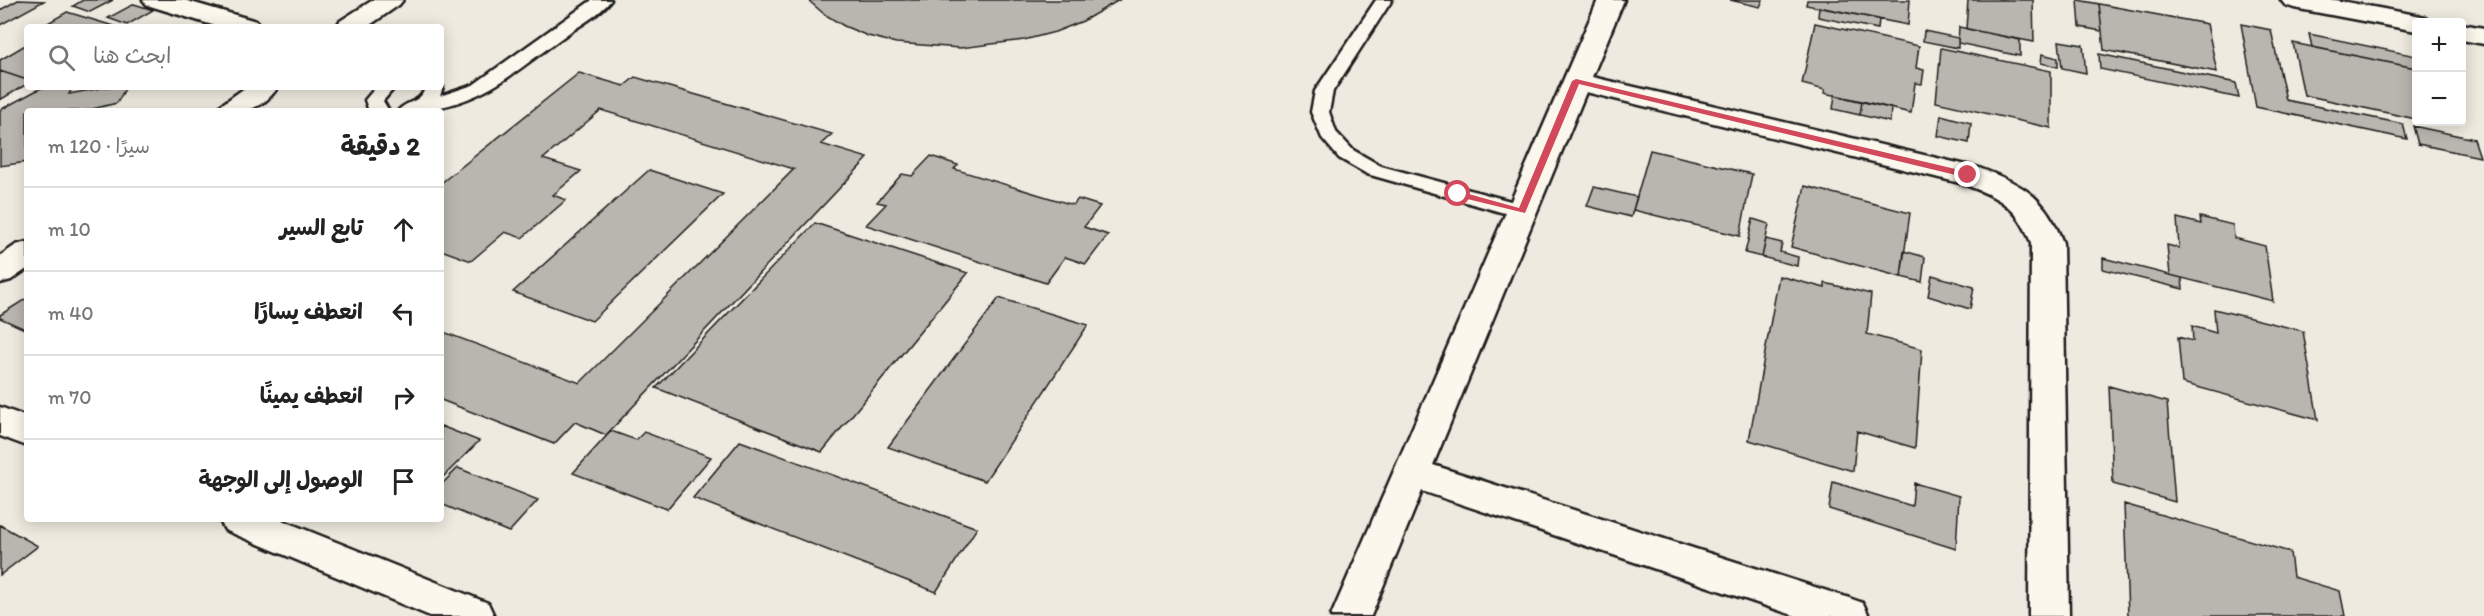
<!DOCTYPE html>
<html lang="ar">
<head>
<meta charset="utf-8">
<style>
	body { margin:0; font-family:Itim,"Playpen Sans Arabic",sans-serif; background:#f6f6f6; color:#222; direction:rtl }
	.controls { position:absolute; right:18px; top:18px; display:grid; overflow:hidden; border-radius:6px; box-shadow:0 3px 15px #0003 }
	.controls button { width:54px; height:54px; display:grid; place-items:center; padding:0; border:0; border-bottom:2px solid #e0e0e0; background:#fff; color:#222; font:30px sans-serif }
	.stop { position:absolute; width:18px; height:18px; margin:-14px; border:4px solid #d1495b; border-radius:50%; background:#fff }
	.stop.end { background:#d1495b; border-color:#fff; box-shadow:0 2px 6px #0008 }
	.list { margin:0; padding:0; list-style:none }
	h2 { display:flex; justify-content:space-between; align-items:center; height:78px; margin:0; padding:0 24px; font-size:26px }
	h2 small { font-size:20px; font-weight:400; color:#767676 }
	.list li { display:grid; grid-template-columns:39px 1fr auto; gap:18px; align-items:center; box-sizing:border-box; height:84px; padding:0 24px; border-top:2px solid #e0e0e0 }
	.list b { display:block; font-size:22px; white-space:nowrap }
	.list em { font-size:20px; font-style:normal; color:#767676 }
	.icon { flex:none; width:33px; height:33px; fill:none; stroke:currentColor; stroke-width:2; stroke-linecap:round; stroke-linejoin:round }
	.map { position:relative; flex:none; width:2484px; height:616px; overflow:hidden; direction:ltr }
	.search { position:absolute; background:#fff; box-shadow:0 3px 15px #0003; left:24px; top:24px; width:420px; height:66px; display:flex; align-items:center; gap:15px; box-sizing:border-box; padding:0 21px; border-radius:6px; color:#767676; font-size:22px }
	.panel { position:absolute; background:#fff; box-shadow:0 3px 15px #0003; left:24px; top:108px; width:420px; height:414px; border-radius:6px; direction:rtl }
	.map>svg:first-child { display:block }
	.building { fill:#b9b6af; stroke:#1c1c1c; stroke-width:1.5 }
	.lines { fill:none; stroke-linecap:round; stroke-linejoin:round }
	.lane-casing { stroke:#1c1c1c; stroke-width:5 }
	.street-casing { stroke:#1c1c1c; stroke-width:5 }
	.lane { fill:#fbf7ec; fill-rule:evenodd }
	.street { fill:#fbf7ec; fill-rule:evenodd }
	.route { fill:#d1495b }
</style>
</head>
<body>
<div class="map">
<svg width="2484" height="616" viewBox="0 0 2484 616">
	<rect width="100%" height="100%" fill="#eeeadf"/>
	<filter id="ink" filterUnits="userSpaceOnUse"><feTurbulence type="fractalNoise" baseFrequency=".0167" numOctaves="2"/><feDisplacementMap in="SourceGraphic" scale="12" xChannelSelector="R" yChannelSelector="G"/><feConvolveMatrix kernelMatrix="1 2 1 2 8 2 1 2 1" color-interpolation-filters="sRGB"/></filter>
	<g filter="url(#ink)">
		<!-- building -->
		<path class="building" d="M18 0 44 1 0 25V10Z
			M83 0H113L90 12 73 6Z
			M1119 0 1083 21 1055 32 1024 40 960 48 896 43 868 36 844 26 824 14 808 0Z
			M1730 0H1763L1760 7Z
			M1807 0H1910L1908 25 1806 5Z
			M1968 0H2033L2034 42 1966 29Z
			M2078 0 2099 4 2102 31 2080 27Z
			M134 4 153 10 127 25 108 18Z
			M2099 4 2207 24 2217 72 2104 50Z
			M1819 7 1879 19 1878 29 1818 17Z
			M67 12 117 27H41Z
			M1815 23 1919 46 1916 68 1924 70 1922 84 1915 83 1911 113 1824 93 1825 90 1802 84Z
			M2241 24 2271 30 2286 100 2403 124 2407 139 2256 107Z
			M1959 27 2020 40V56L1958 43Z
			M1924 31 1958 38V48L1923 41Z
			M2309 34 2416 56V68L2312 47Z
			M2059 41 2083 45 2086 73 2062 68Z
			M2293 43 2416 68V119L2304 95Z
			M27 44V80L0 71V60Z
			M1941 48 2051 71V128L1936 102Z
			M2042 54 2058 58V67L2041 63Z
			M2099 54 2236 83 2239 98 2100 69Z
			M0 71 27 80V84L0 100Z
			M579 73 624 86 635 77 832 134 821 144 868 158 606 435 575 422 554 444 441 400V331L580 383 794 169 601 110 543 159 581 171 553 195 566 200 522 238 505 232 471 261 441 250V183Z
			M73 87 69 94 107 87H126L117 103 84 111H27V162L0 166V110L41 88Z
			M1835 95 1862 101 1860 115 1833 109Z
			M1862 101 1891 108 1890 122 1860 115Z
			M1941 115 1971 123 1969 143 1938 136Z
			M2413 126 2474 139 2480 157 2418 144Z
			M1650 150 1752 174 1740 236 1633 210Z
			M931 156 958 165 954 169 1073 205 1078 199 1100 206 1084 227 1108 235 1086 264 1065 257 1046 283 866 225 886 204 877 202 902 174 912 176Z
			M649 170 723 194 592 321 513 292Z
			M1805 186 1910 213 1901 277 1791 247Z
			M1594 187 1637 197 1631 217 1587 206Z
			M2200 217 2233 225 2234 238 2265 246 2273 301 2170 275 2167 245 2179 248 2177 218 2201 224Z
			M1753 219 1769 224 1762 257 1745 253Z
			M815 223 968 273 822 452 656 388Z
			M1766 239 1782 243 1780 252 1798 257 1797 266 1762 257Z
			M1904 251 1925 257 1922 282 1901 277Z
			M2103 258 2182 278 2183 289 2103 269Z
			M1932 275 1974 287 1970 309 1928 296Z
			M1779 276 1825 288V283L1871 294 1867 334 1922 349 1915 448 1857 431 1853 471 1749 440Z
			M27 298V330L0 318V315Z
			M999 298 1088 325 985 481 888 447Z
			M2214 309 2303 331 2318 420 2182 383 2178 337 2193 341 2192 326 2216 333Z
			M2109 386 2167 402 2175 502 2113 484Z
			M441 426 479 441 441 479Z
			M611 431 636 440 644 432 711 457 667 509 573 473Z
			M740 441 977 528 936 592 693 498Z
			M458 468 538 500 509 532 441 504V485Z
			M1833 482 1912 506 1914 483 1959 496 1956 549 1829 509Z
			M2124 504 2290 552 2293 577 2340 591 2345 616H2128Z
			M0 525 38 546 0 575Z"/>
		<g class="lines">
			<!-- lane casing -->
			<g class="lane-casing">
				<path id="lane" d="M592 0H611C600 15 578 26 563 37 505 79 474 111 398 111 407 100 422 103 425 87H441V84L443 87 440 96 473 85Z
					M1376 0H1392L1333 91 1329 112 1336 132 1353 150 1381 166 1529 206 1532 211 1529 216 1522 218 1367 174 1339 158 1322 138 1311 112 1315 91Z
					M376 87H395L383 101 389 111H369L365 100Z"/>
			</g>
			<!-- street casing -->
			<g class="street-casing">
				<path id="street" d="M143 0H184L256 21 260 27H219L147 5Z
					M373 0H403L399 5 367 27H336L340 21Z
					M1598 0H1624L1592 77 1979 168C2023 184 2046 197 2063 243L2069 616H2029L2031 243C2018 205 1996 196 1960 183L1586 92 1433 465 1849 598 1863 603 1869 616H1796L1422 491 1371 616H1331Z
					M2281 0H2335L2416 15 2425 17 2429 22H2416V31L2294 8 2285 5Z
					M2462 24 2484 28V44L2462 40Z
					M246 87H278C261 112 243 111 217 111L221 105Z
					M27 242V269L11 280 0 283V256L16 245Z
					M0 407 27 417V446L0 436Z
					M219 519H279L488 603 494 616H430L225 530Z"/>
			</g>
			<!-- lane -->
			<use href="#lane" class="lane"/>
			<!-- street -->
			<use href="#street" class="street"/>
		</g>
	</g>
	<!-- route -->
	<path class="route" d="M1576 79 1968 172 1973 175 1968 178 1579 84 1525 213 1455 196 1453 194 1458 191 1519 208 1572 81Z"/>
</svg>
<div class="controls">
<button>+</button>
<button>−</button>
</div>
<div class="stop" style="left:1458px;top:194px"></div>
<div class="stop end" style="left:1968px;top:175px"></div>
<div class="search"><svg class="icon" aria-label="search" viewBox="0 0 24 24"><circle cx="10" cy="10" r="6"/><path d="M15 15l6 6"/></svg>ابحث هنا</div>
<section class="panel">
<h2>2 دقيقة<small>سيرًا · 120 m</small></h2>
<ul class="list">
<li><svg class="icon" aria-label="ahead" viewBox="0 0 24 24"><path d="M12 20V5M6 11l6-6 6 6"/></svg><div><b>تابع السير</b></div><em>10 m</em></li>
<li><svg class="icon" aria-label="left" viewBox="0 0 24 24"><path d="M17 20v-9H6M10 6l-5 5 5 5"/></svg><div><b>انعطف يسارًا</b></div><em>40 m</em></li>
<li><svg class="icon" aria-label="right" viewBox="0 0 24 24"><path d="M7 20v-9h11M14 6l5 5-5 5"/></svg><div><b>انعطف يمينًا</b></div><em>70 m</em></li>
<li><svg class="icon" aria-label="arrive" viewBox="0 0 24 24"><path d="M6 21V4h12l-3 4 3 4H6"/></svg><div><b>الوصول إلى الوجهة</b></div></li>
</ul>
</section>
</div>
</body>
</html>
